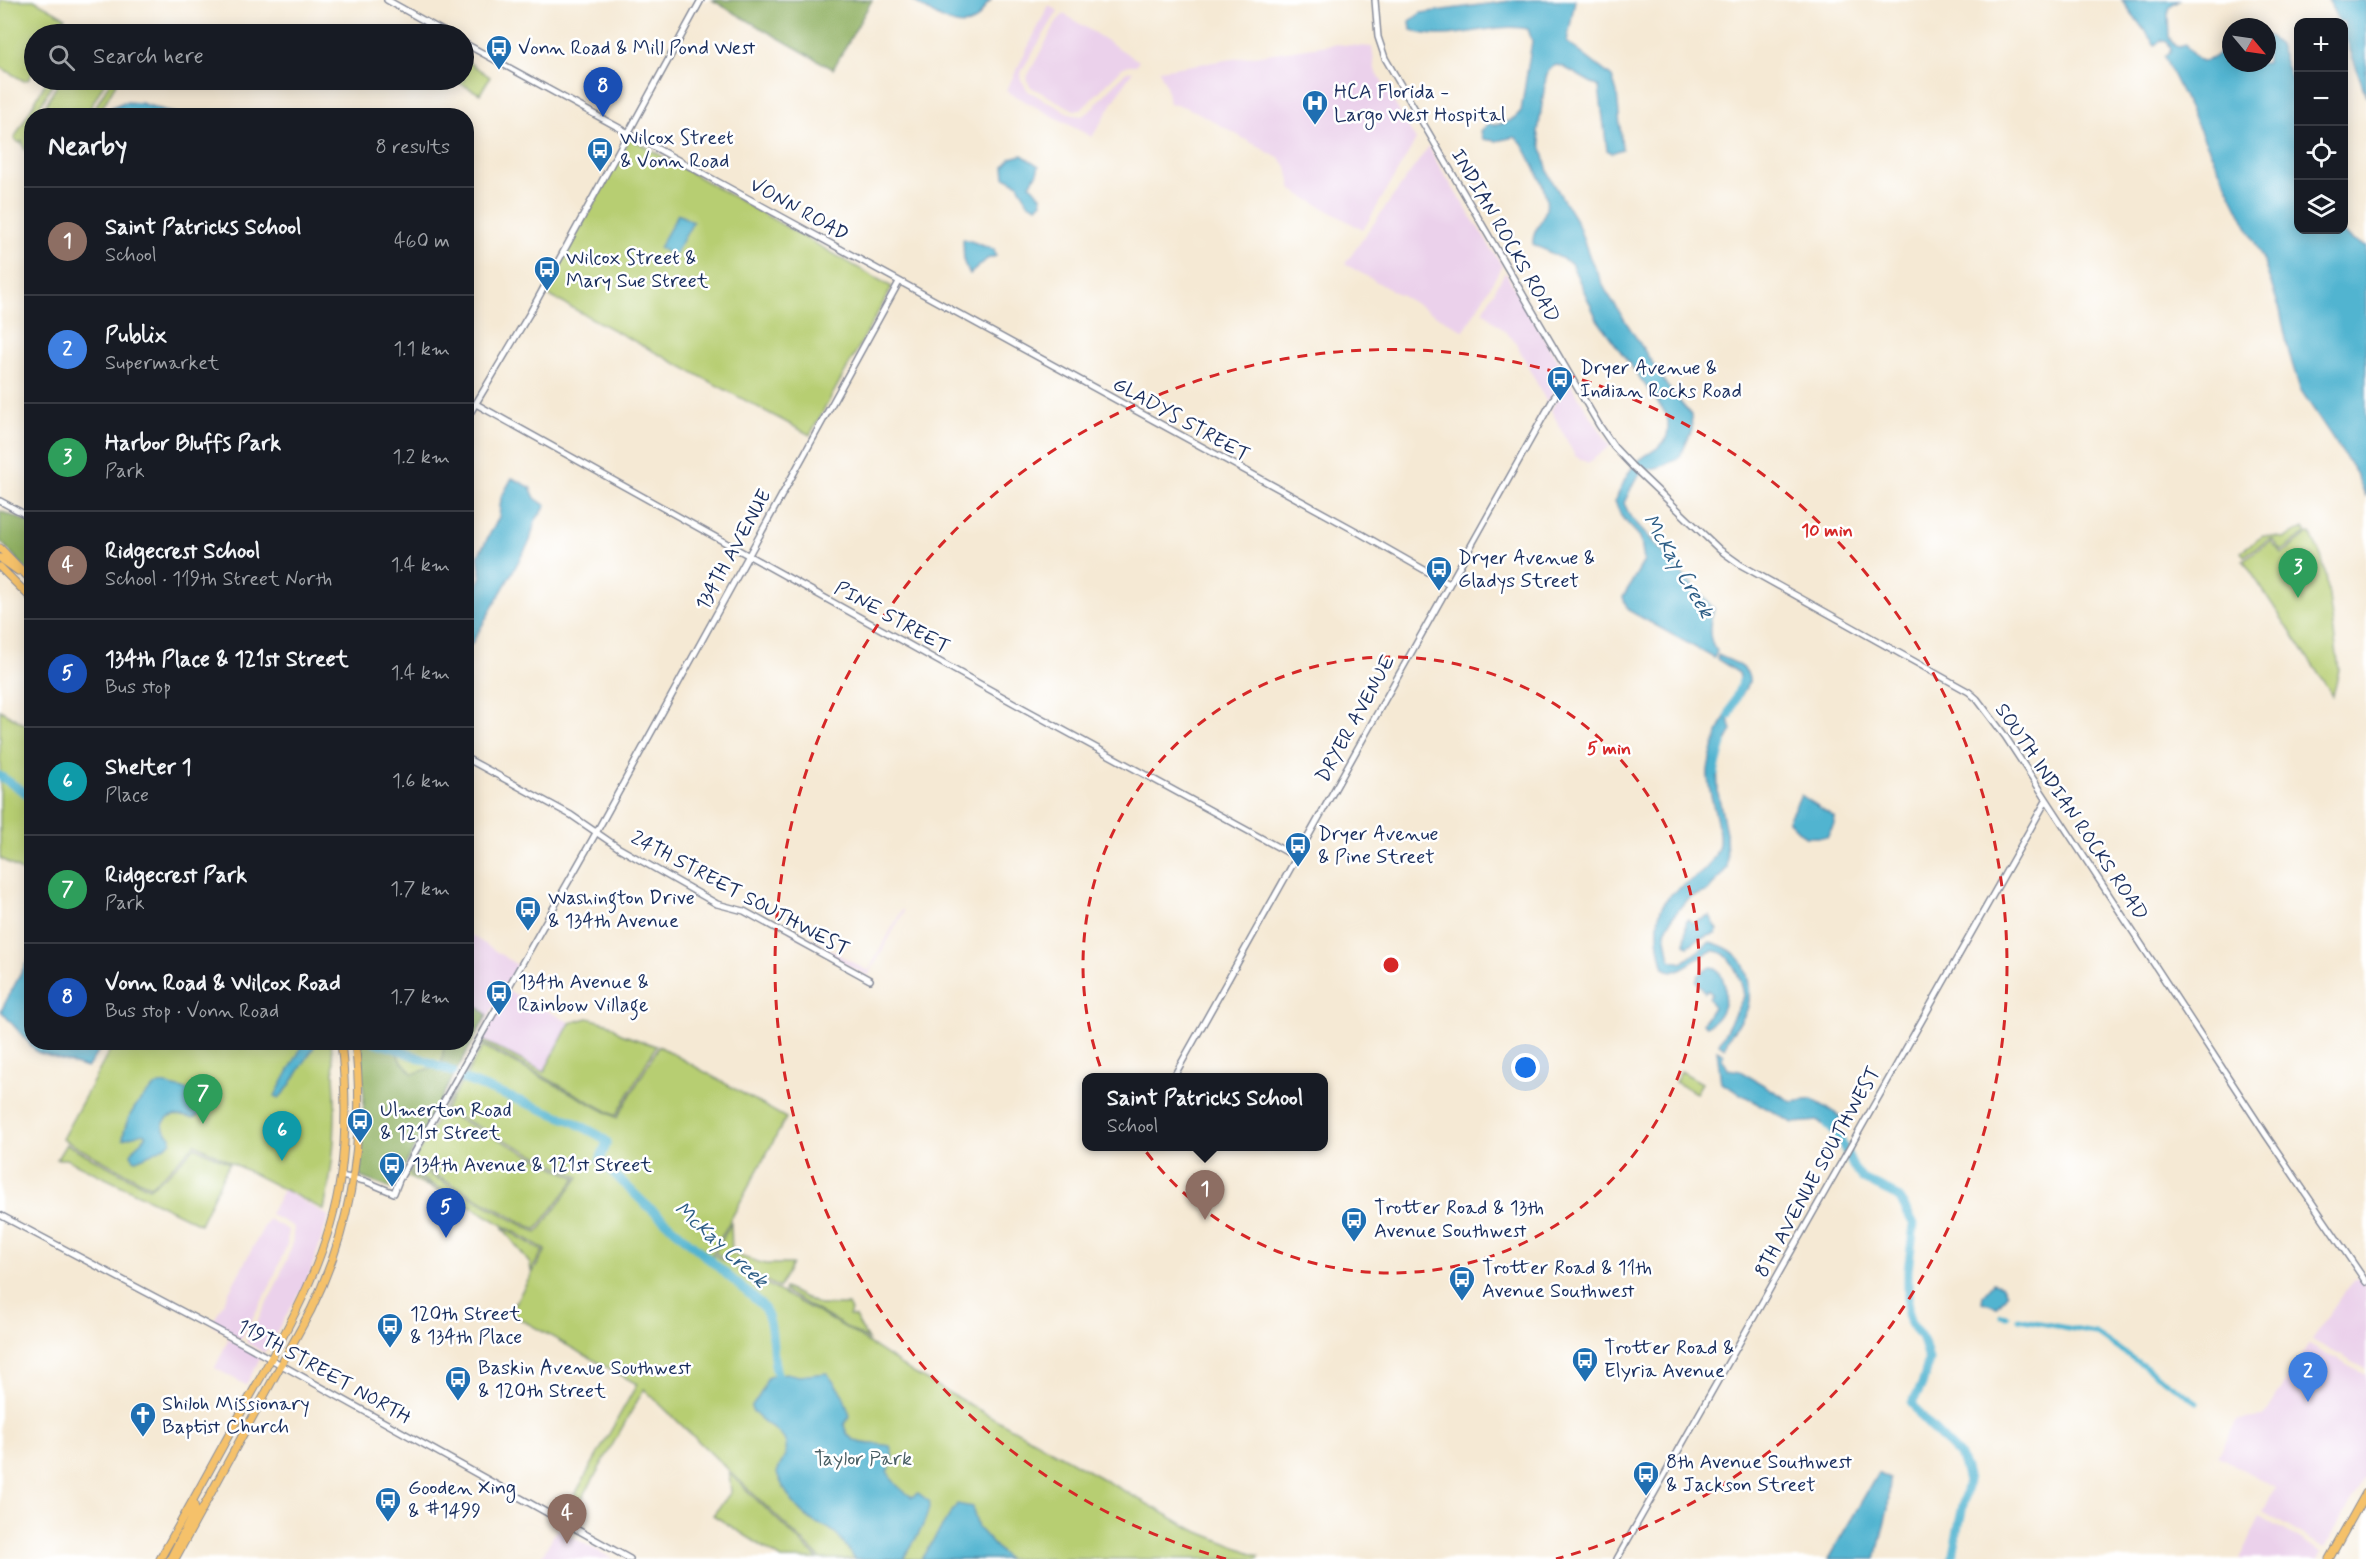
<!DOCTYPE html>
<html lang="en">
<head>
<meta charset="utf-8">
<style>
	body { margin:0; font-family:Mynerve,sans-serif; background:#242831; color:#f1f3f6 }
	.controls { position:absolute; right:18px; top:18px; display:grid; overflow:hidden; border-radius:12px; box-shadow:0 3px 15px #0003 }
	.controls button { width:54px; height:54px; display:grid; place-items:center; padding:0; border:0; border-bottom:2px solid #363941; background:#171b24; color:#f1f3f6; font:30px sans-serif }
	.compass { position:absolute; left:2222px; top:18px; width:54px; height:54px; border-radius:50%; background:#171b24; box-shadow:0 3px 15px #0003; rotate:119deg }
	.you { position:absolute; left:1526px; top:1068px; width:21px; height:21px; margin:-15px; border:4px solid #fff; border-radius:50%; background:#1a73e8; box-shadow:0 0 0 9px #1a73e833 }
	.badge { display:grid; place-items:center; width:39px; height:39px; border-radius:50%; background:#ea580c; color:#fff; font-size:20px; font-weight:700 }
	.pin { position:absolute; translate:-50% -50px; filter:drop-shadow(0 2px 3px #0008) }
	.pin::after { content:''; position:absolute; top:32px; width:21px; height:18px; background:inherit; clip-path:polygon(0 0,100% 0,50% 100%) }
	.popup { position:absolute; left:1082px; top:1073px; width:246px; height:78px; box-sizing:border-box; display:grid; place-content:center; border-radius:12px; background:#171b24; filter:drop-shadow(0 2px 4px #0005); font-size:20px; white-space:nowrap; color:#9ea1a6 }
	.popup b { font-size:22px; color:#f1f3f6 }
	.popup::after { content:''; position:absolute; left:50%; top:100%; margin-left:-12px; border:12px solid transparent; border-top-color:#171b24 }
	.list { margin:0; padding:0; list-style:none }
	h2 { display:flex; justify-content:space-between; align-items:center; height:78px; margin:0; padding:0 24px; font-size:26px }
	h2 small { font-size:20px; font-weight:400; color:#9ea1a6 }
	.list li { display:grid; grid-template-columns:39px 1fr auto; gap:18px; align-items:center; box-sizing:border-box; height:108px; padding:0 24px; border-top:2px solid #363941 }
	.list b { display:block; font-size:22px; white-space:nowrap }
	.list p { margin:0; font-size:20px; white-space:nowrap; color:#9ea1a6 }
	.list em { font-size:20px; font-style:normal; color:#9ea1a6 }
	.icon { flex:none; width:33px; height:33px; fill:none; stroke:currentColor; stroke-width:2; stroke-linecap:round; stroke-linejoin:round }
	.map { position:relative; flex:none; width:2366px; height:1559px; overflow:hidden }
	.search { position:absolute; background:#171b24; box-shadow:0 3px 15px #0003; left:24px; top:24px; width:450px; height:66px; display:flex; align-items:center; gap:15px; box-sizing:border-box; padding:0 21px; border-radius:33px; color:#9ea1a6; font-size:22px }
	.panel { position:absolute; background:#171b24; box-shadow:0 3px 15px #0003; left:24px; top:108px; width:450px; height:942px; border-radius:24px }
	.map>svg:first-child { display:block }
	.built { fill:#ebd1eb }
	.green { fill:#b7ce72; stroke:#697e68; stroke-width:1.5 }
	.forest { fill:#91b164; stroke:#567061; stroke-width:1.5 }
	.water { fill:#51b4d0; stroke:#367297; stroke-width:1.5 }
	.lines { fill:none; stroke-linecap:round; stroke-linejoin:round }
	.canal { stroke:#51b4d0; stroke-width:5 }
	.river { stroke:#51b4d0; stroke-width:9 }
	.minor-casing { stroke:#888c99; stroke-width:8 }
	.major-casing { stroke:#888c99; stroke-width:9 }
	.minor { stroke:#fff; stroke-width:5 }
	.major { stroke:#f5c16b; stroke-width:7 }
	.ring { fill:none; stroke:#d62828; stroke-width:3; stroke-dasharray:10 8 }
	.labels { text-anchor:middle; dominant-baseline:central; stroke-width:5; stroke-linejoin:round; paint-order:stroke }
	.poi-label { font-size:20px; fill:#1b2f5e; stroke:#fff; text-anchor:start }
	.street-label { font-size:20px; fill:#1b2f5e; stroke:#fff }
	.park-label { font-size:20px; fill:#4a5f64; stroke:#fff }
	.water-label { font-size:21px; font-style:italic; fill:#2e5e86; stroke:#fff }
	.centre { fill:#d62828; stroke:#fff; stroke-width:3 }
	.ring-label { font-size:18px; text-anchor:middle; font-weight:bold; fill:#d62828; stroke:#fff; stroke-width:5; stroke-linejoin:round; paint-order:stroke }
</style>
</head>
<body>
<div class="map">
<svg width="2366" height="1559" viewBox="0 0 2366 1559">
	<rect width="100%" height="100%" fill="#fff"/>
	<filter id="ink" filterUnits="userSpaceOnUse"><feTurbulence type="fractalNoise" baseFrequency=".0167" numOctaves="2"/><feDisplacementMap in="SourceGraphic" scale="12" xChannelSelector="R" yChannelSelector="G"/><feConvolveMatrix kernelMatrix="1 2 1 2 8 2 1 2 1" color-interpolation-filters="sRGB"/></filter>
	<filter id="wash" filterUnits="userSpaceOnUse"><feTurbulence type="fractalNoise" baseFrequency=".008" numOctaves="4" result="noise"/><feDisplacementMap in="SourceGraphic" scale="24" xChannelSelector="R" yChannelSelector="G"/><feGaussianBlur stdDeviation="1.35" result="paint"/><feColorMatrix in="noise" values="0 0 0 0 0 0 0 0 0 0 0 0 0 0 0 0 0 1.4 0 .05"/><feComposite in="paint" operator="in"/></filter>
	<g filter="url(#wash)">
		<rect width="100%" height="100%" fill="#f5e9d4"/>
		<!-- built -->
		<path class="built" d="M1049 5 1058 11 1022 70 1020 78 1028 91 1072 115 1082 116 1089 112 1126 72 1133 70 1092 137 1006 91Z
			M1064 14 1139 61 1136 65H1128L1122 68 1081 110H1074L1031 87 1026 79 1057 21Z
			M1334 44 1372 47 1375 70 1416 140 1363 230 1292 190 1287 167 1280 159 1197 112 1182 106 1169 104 1166 85 1159 70Z
			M1429 146 1434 158 1502 266 1464 331 1345 264Z
			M1505 272 1566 376 1558 385 1547 403 1515 341 1483 311Z
			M1569 382 1610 446 1588 463 1575 456 1551 410Z
			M902 910 904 911 868 976 790 933 793 929 866 970H869Z
			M466 932 517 965 477 1037 487 1015 467 997Z
			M509 991 571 1023 545 1072 482 1040Z
			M283 1190 329 1216 308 1279 264 1353 246 1342 275 1288 292 1246 294 1227 270 1214Z
			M268 1219 288 1230 287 1244 270 1286 241 1339 212 1324Z
			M2359 1277 2366 1288V1369L2312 1340 2350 1284Z
			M226 1337 261 1357 246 1385 215 1368 228 1340Z
			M2309 1344 2366 1375V1475L2325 1548 2263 1512 2275 1487 2218 1456 2237 1420 2264 1417Z
			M2260 1517 2322 1552 2318 1559H2239Z
			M557 1529 613 1559H540Z"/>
		<!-- green -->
		<path class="green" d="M0 0H34L65 17 55 34H34V69L29 79 24 81 0 67Z
			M464 59 490 77 480 94 454 80H464Z
			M47 80H55L35 115 32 116 28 137 31 148V158L24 148 22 141 20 143 14 139Z
			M60 80H106L86 115H40Z
			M111 80H118L98 115H91Z
			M630 138 892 287 810 435 544 293Z
			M2304 528 2307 533 2282 551 2273 540 2270 539 2244 556 2241 551 2263 536 2285 538Z
			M2310 533 2321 556 2326 575 2339 670 2333 696 2243 560 2271 541 2282 554Z
			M0 710 31 728V877L0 858Z
			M588 1018 610 1024 621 1034 656 1046 616 1116 484 1044 480 1045 443 1109 444 1112 576 1178 536 1230 415 1164 412 1165 409 1170 410 1174 441 1192 405 1176 482 1040 544 1072 570 1023Z
			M114 1043H331C338 1100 337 1153 324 1210L195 1144 166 1173 150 1186 62 1139Z
			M393 1043H442L444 1047 441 1065 413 1074 400 1060Z
			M483 1046 617 1118 659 1046 786 1118 712 1254 846 1328 915 1374 1194 1530 1259 1556 1258 1559H821L644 1389 570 1520 563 1516 637 1384 509 1313 546 1250 411 1172 414 1166 537 1233 579 1177 445 1110Z
			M1681 1071 1702 1083 1696 1093 1675 1082Z
			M66 1144 149 1188 167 1175 195 1147 229 1163 200 1224 66 1159H57Z
			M731 1223 732 1254 765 1264H792L779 1288 715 1253Z
			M502 1227 543 1251 531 1271 530 1264Z
			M785 1288 820 1305H848L851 1311 849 1316 855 1317 868 1340 784 1291Z
			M729 1473 818 1559H782L713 1515 731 1492Z"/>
		<!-- forest -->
		<path class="forest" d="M712 0H872L833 69Z
			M0 511 31 523V574L0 541Z
			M467 997 487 1015 392 1189 360 1177 364 1096 359 1043H393L400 1060 413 1074 441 1065 444 1047 442 1043 466 1042Z"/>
		<!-- water -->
		<path class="water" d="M912 0H991C983 6 982 17 973 22 956 33 926 9 912 0Z
			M1517 0H1575L1567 42 1612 77 1617 93 1622 149 1612 153 1607 150 1599 87 1562 66 1556 65 1549 69 1546 77 1538 132 1549 176 1577 222 1590 258 1606 291 1667 386 1691 415 1692 430 1680 457 1663 466 1643 471 1635 480 1624 503 1630 516 1714 609C1709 623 1707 639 1717 651L1714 658 1628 610 1623 597 1644 561 1642 547 1640 537 1621 516 1615 501C1621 489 1626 473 1636 463 1655 446 1673 449 1667 415L1597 319 1571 263 1533 244C1532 230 1543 222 1546 209 1550 190 1530 161 1522 143L1515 137 1496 141 1483 139 1481 131 1488 124C1502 127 1512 122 1521 111L1532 41 1528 29C1490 21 1448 45 1411 30L1410 21 1421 13Z
			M2122 0H2179L2170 6 2168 14 2169 38 2175 46 2180 47 2185 44C2203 72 2207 60 2231 46V63H2267V35L2279 45 2298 98V230H2341L2351 240 2366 246V497L2356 473 2300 389 2289 353 2280 310 2262 257 2164 57 2169 53 2171 48 2167 42 2161 40 2155 45Z
			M2328 0H2366V96L2344 32V22H2339Z
			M124 102 141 103 179 115H108L112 107Z
			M1022 155 1039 166 1037 173 1030 185 1041 196 1042 202 1037 207 1028 203 1018 184 1005 177 1004 166 1011 158Z
			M678 214 693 222 674 256 659 248Z
			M963 239C975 241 981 247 994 249L996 256 987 259 970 274 964 263Z
			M512 478 530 487 535 498 546 506 535 521 530 541 471 645H467V603L481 578 478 556 499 517 501 498Z
			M1718 655C1730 661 1751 666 1749 682L1728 719 1732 730 1717 758 1718 793 1726 833 1727 868 1708 891 1688 898 1672 918 1665 932 1670 960 1682 963 1710 942C1721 945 1735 951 1742 962 1750 977 1753 1001 1744 1016 1736 1031 1730 1029 1725 1048L1719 1044 1744 996C1742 980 1728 940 1705 954 1694 960 1685 969 1672 972L1664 968C1657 944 1651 909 1674 892 1694 877 1709 873 1718 848 1724 831 1706 791 1708 771 1709 758 1717 735 1722 723 1730 706 1745 693 1739 673L1717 659Z
			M1801 795 1834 817V824L1827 837H1805L1788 820Z
			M1710 916 1718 930 1715 934 1700 938 1688 946 1685 944 1686 922 1688 919 1692 923Z
			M31 954 32 1042 104 1043 87 1068 37 1052 1 1011Z
			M1710 967 1716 968C1731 985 1728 1015 1707 1026L1703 1023 1713 1007 1709 998 1712 994 1708 990 1705 993 1696 980 1699 975Z
			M304 1043H314V1047L288 1088 279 1098 275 1096 277 1092Z
			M1717 1050 1724 1054 1722 1058 1728 1069 1740 1071 1792 1102 1812 1099 1842 1117 1833 1133 1819 1121 1793 1123 1721 1083Z
			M159 1084C164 1084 204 1094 210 1096 214 1098 214 1100 216 1104L194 1118C180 1117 171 1110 163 1124L164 1130 171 1137V1142C166 1147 140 1159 135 1160L131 1155 134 1148 147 1136 144 1133 123 1139C125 1116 140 1097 159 1084Z
			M1993 1283 2003 1286 2007 1294 1997 1307 1982 1302 1983 1295Z
			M786 1373 799 1376 827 1373 843 1395 850 1416 844 1425C849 1449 872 1442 890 1446 894 1455 893 1464 887 1471 893 1483 900 1490 912 1497L918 1493 930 1502C927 1523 914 1542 903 1559H855C847 1550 843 1537 831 1530 826 1526 820 1525 814 1522 797 1511 784 1492 777 1473 779 1466 785 1458 786 1451 790 1431 758 1424 751 1408 753 1402 756 1401 759 1396 773 1375 756 1379 786 1373Z
			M1878 1473 1890 1479 1888 1508 1876 1559H1828Z
			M957 1504 972 1507 978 1528 1007 1559H921Z"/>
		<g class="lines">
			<!-- canal -->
			<path class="canal" d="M2001 1315 2007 1316
				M2018 1319 2095 1333 2197 1402"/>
			<!-- river -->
			<path class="river" d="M1729 715 1743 681
				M1714 773 1722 743
				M0 776 32 797
				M374 1042 400 1050 453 1072
				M463 1079 572 1121 600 1136 607 1142 600 1160 644 1203 762 1305C779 1329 767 1360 782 1384
				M1827 1123 1841 1141 1854 1168 1863 1179 1892 1193 1900 1199 1914 1225 1908 1270V1314L1911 1323 1924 1342 1929 1360 1922 1385 1912 1403 1923 1419 1960 1456 1965 1469 1968 1481 1952 1559"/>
		</g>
	</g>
	<g filter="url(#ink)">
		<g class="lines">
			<!-- minor casing -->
			<g class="minor-casing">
				<path id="minor" d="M387 0 448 34
					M1375 0 1378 37 1385 58 1599 425 1614 447 1632 466 1720 550 1741 565 1969 692 1977 699 2005 736 2266 1135 2366 1282
					M464 43 1356 531 1449 584
					M476 404 1021 707 1296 857
					M466 420 531 311 701 0
					M0 501 32 518
					M466 758 571 815 619 848 717 904 744 911 870 980
					M1173 1078 1560 387 1569 377
					M341 1176 365 1181 394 1193 399 1180 596 833 899 282
					M0 1215 242 1343 630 1559
					M1617 1559 2046 801"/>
			</g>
			<!-- major casing -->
			<g class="major-casing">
				<path id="major" d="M0 548 32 581
					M0 558 18 571
					M0 567 32 599
					M160 1559C190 1506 219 1453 248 1400 288 1329 330 1256 341 1174 347 1129 346 1087 341 1042
					M170 1559 193 1514 195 1509 193 1500
					M175 1559 311 1310C352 1226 366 1135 355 1042
					M2329 1559 2366 1493"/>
			</g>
			<!-- minor -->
			<use href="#minor" class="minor"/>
			<!-- major -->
			<use href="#major" class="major"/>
		</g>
	</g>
	<!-- distance rings -->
	<g class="ring">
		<circle cx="1391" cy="965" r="308"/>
		<path d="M1226 1559A616 616 0 1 1 1556 1559"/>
	</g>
	<!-- icons -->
	<defs>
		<g id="bus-pin" transform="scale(1.35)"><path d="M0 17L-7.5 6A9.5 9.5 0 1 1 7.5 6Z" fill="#1f6fb2" stroke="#fff"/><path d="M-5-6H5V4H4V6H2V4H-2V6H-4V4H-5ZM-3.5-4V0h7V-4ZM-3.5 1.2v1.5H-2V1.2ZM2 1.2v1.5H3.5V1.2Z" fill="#fff"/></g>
		<g id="hospital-pin" transform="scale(1.35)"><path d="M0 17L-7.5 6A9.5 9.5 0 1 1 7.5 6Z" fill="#1f6fb2" stroke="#fff"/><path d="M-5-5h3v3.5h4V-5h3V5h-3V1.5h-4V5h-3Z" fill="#fff"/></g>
		<g id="church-pin" transform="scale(1.35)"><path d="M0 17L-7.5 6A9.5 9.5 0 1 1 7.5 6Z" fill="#1f6fb2" stroke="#fff"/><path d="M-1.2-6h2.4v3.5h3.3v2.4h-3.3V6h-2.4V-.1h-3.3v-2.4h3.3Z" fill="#fff"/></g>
	</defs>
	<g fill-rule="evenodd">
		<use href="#bus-pin" x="499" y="48"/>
		<use href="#hospital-pin" x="1315" y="103"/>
		<use href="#bus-pin" x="600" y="150"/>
		<use href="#bus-pin" x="547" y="269"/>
		<use href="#bus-pin" x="1560" y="379"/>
		<use href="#bus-pin" x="1439" y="569"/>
		<use href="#bus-pin" x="1298" y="845"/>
		<use href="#bus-pin" x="528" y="909"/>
		<use href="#bus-pin" x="499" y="993"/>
		<use href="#bus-pin" x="360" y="1121"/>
		<use href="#bus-pin" x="392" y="1165"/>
		<use href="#bus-pin" x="1354" y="1220"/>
		<use href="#bus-pin" x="1462" y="1279"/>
		<use href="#bus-pin" x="390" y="1326"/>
		<use href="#bus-pin" x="1585" y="1360"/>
		<use href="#bus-pin" x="458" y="1379"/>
		<use href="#church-pin" x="143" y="1415"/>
		<use href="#bus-pin" x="1646" y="1474"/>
		<use href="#bus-pin" x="388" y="1500"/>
	</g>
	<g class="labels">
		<!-- poi labels -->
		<g class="poi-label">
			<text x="518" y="48">Vonn Road &amp; Mill Pond West</text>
			<text x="1334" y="92">HCA Florida -<tspan x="1334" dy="23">Largo West Hospital</tspan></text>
			<text x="620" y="138">Wilcox Street<tspan x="620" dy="23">&amp; Vonn Road</tspan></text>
			<text x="566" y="258">Wilcox Street &amp;<tspan x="566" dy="23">Mary Sue Street</tspan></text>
			<text x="1580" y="368">Dryer Avenue &amp;<tspan x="1580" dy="23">Indian Rocks Road</tspan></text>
			<text x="1458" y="558">Dryer Avenue &amp;<tspan x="1458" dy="23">Gladys Street</tspan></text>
			<text x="1318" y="834">Dryer Avenue<tspan x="1318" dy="23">&amp; Pine Street</tspan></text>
			<text x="548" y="898">Washington Drive<tspan x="548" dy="23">&amp; 134th Avenue</tspan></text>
			<text x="518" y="982">134th Avenue &amp;<tspan x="518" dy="23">Rainbow Village</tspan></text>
			<text x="380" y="1110">Ulmerton Road<tspan x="380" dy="23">&amp; 121st Street</tspan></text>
			<text x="412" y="1165">134th Avenue &amp; 121st Street</text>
			<text x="1374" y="1208">Trotter Road &amp; 13th<tspan x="1374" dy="23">Avenue Southwest</tspan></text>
			<text x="1482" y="1268">Trotter Road &amp; 11th<tspan x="1482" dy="23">Avenue Southwest</tspan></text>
			<text x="410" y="1314">120th Street<tspan x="410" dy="23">&amp; 134th Place</tspan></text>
			<text x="1604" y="1348">Trotter Road &amp;<tspan x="1604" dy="23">Elyria Avenue</tspan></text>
			<text x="478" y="1368">Baskin Avenue Southwest<tspan x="478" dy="23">&amp; 120th Street</tspan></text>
			<text x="162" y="1404">Shiloh Missionary<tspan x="162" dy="23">Baptist Church</tspan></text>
			<text x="1666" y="1462">8th Avenue Southwest<tspan x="1666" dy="23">&amp; Jackson Street</tspan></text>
			<text x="408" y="1488">Gooden Xing<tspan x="408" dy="23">&amp; #1499</tspan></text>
		</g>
		<!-- street labels -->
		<g class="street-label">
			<text transform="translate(799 210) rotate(29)">VONN ROAD</text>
			<text transform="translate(1505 236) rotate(60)">INDIAN ROCKS ROAD</text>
			<text transform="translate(1181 420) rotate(29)">GLADYS STREET</text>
			<text transform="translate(734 550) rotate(-61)">134TH AVENUE</text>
			<text transform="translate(892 618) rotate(29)">PINE STREET</text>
			<text transform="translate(1356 719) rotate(-61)">DRYER AVENUE</text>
			<text transform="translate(2071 812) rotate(56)">SOUTH INDIAN ROCKS ROAD</text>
			<text transform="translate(740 894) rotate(28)">24TH STREET SOUTHWEST</text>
			<text transform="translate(1818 1172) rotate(-61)">8TH AVENUE SOUTHWEST</text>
			<text transform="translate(324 1372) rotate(29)">119TH STREET NORTH</text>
		</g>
		<!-- park labels -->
		<g class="park-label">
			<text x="863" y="1459">Taylor Park</text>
		</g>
		<!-- water labels -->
		<g class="water-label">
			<text transform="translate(1678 566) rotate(59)">McKay Creek</text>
			<text transform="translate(721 1245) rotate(42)">McKay Creek</text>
		</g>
	</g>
	<circle cx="1391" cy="965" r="9" class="centre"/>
	<g class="ring-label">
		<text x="1827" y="536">10 min</text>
		<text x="1609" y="754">5 min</text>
	</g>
</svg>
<div class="controls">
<button>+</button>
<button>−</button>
<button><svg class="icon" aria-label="locate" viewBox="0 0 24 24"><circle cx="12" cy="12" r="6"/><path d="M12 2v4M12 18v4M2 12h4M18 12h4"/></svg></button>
<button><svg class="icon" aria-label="layers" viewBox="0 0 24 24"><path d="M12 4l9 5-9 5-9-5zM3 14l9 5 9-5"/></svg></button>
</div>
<svg class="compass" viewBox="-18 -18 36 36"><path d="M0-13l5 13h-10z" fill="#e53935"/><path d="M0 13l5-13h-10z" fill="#9ea1a6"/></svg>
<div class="you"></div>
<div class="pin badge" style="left:1205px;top:1220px;background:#8d6e63">1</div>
<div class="popup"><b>Saint Patricks School</b>School</div>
<div class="pin badge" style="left:2308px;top:1402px;background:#3f7fe0">2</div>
<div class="pin badge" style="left:2298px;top:598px;background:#2e9e5b">3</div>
<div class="pin badge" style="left:567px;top:1544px;background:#8d6e63">4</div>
<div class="pin badge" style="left:446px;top:1238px;background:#1a4fb4">5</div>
<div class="pin badge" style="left:282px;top:1161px;background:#0f9aa8">6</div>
<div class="pin badge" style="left:203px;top:1124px;background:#2e9e5b">7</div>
<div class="pin badge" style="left:603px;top:117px;background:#1a4fb4">8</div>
<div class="search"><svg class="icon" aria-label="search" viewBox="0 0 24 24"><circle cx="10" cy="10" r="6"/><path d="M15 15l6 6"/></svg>Search here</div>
<section class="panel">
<h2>Nearby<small>8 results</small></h2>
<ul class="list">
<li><span class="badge" style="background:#8d6e63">1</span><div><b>Saint Patricks School</b><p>School</p></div><em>460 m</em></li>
<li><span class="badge" style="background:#3f7fe0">2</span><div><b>Publix</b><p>Supermarket</p></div><em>1.1 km</em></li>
<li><span class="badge" style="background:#2e9e5b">3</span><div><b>Harbor Bluffs Park</b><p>Park</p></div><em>1.2 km</em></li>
<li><span class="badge" style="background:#8d6e63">4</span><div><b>Ridgecrest School</b><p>School · 119th Street North</p></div><em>1.4 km</em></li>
<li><span class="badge" style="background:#1a4fb4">5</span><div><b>134th Place &amp; 121st Street</b><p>Bus stop</p></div><em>1.4 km</em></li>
<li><span class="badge" style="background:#0f9aa8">6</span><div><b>Shelter 1</b><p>Place</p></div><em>1.6 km</em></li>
<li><span class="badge" style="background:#2e9e5b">7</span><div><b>Ridgecrest Park</b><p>Park</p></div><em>1.7 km</em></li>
<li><span class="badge" style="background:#1a4fb4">8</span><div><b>Vonn Road &amp; Wilcox Road</b><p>Bus stop · Vonn Road</p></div><em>1.7 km</em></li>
</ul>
</section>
</div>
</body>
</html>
